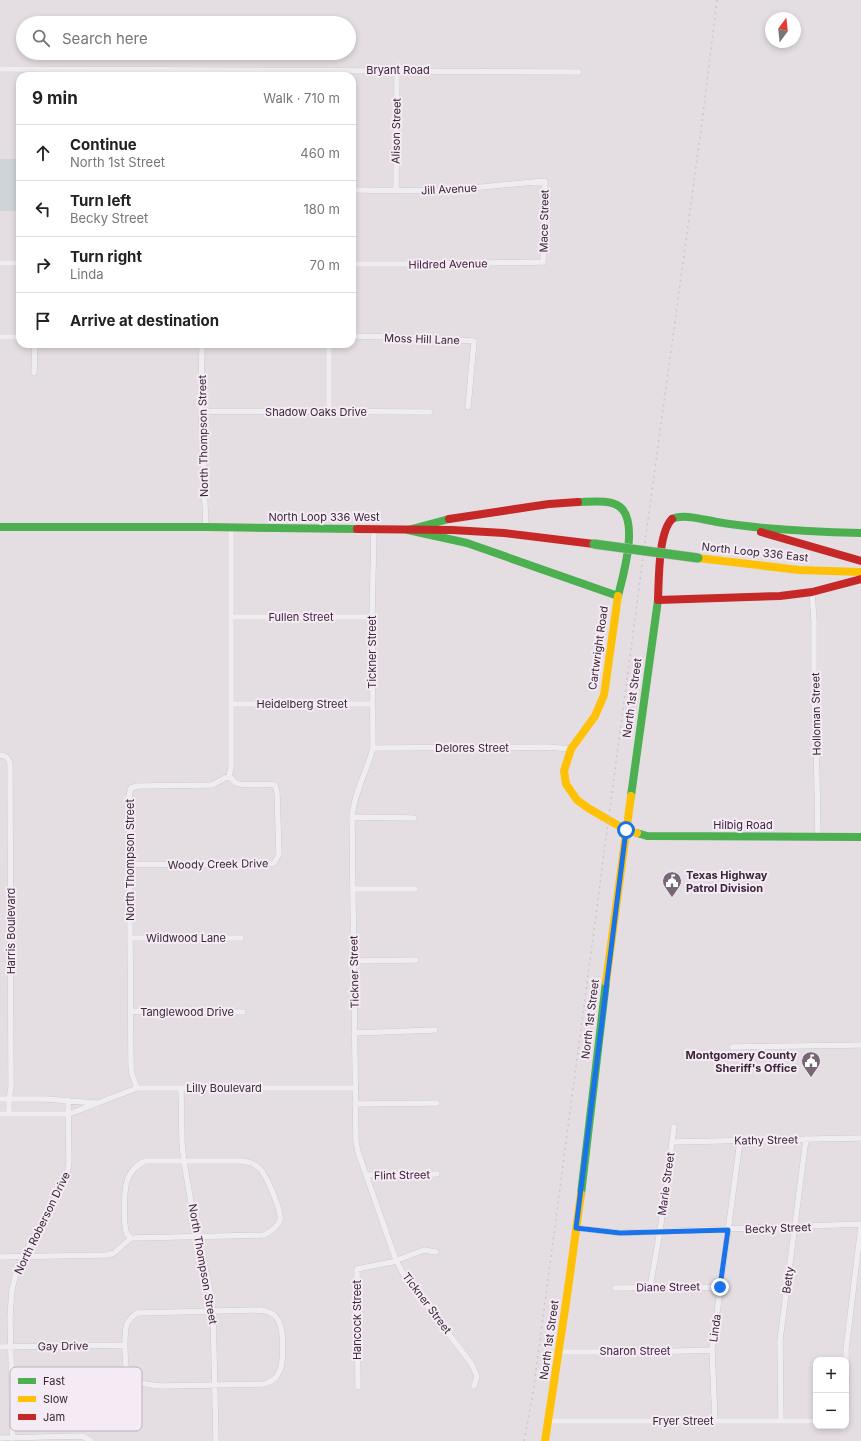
<!DOCTYPE html>
<html lang="en">
<head>
<meta charset="utf-8">
<style>
	body { margin:0; font-family:Inter,sans-serif; background:#f2f2f2; color:#222 }
	.controls { position:absolute; right:12px; bottom:12px; display:grid; overflow:hidden; border-radius:8px; box-shadow:0 2px 6px #0003 }
	.controls button { width:36px; height:36px; display:grid; place-items:center; padding:0; border:0; border-bottom:1px solid #e0e0e0; background:#fff; color:#222; font:20px sans-serif }
	.compass { position:absolute; left:765px; top:12px; width:36px; height:36px; border-radius:50%; background:#fff; box-shadow:0 2px 6px #0003; rotate:15deg }
	.stop { position:absolute; width:12px; height:12px; margin:-9px; border:3px solid #1a73e8; border-radius:50%; background:#fff }
	.stop.end { background:#1a73e8; border-color:#fff; box-shadow:0 1px 4px #0008 }
	.list { margin:0; padding:0; list-style:none }
	h2 { display:flex; justify-content:space-between; align-items:center; height:52px; margin:0; padding:0 16px; font-size:17px }
	h2 small { font-size:13px; font-weight:400; color:#767676 }
	.list li { display:grid; grid-template-columns:26px 1fr auto; gap:12px; align-items:center; box-sizing:border-box; height:56px; padding:0 16px; border-top:1px solid #e0e0e0 }
	.list b { display:block; font-size:15px; white-space:nowrap }
	.list p { margin:0; font-size:13px; white-space:nowrap; color:#767676 }
	.list em { font-size:13px; font-style:normal; color:#767676 }
	.icon { flex:none; width:22px; height:22px; fill:none; stroke:currentColor; stroke-width:2; stroke-linecap:round; stroke-linejoin:round }
	.map { position:relative; flex:none; width:861px; height:1441px; overflow:hidden }
	.search { position:absolute; background:#fff; box-shadow:0 2px 6px #0003; left:16px; top:16px; width:340px; height:44px; display:flex; align-items:center; gap:10px; box-sizing:border-box; padding:0 14px; border-radius:22px; color:#767676; font-size:15px }
	.panel { position:absolute; background:#fff; box-shadow:0 2px 6px #0003; left:16px; top:72px; width:340px; height:276px; border-radius:12px }
	.map>svg:first-child { display:block }
	.green { fill:#cfd4d9 }
	.lines { fill:none; stroke-linecap:round; stroke-linejoin:round }
	.street-casing { stroke:#c0bbc0; stroke-width:6 }
	.street { stroke:#f0edf0; stroke-width:5.5 }
	.fast { stroke:#4caf50; stroke-width:8 }
	.slow { stroke:#ffc107; stroke-width:8 }
	.jam { stroke:#c62828; stroke-width:8 }
	.rail { stroke:#cbc7cb; stroke-width:1.5; stroke-dasharray:2 4; stroke-linecap:butt }
	.fast-bridge-casing { stroke:#c1bac1; stroke-width:10; stroke-linecap:butt }
	.fast-bridge { stroke:#4caf50; stroke-width:9 }
	.route { stroke:#1a73e8; stroke-width:5 }
	.labels { text-anchor:middle; dominant-baseline:central; stroke-width:4; stroke-linejoin:round; paint-order:stroke }
	.street-label { font-size:11px; fill:#3c263a; stroke:#f4ebf4 }
	.poi-label { font-size:11px; font-weight:bold; fill:#3c263a; stroke:#f4ebf4; text-anchor:start }
	.key { fill:#f4ebf4; stroke:#bdb0bc; stroke-width:1 }
	.key-label { font-size:11px; fill:#3c263a }
</style>
</head>
<body>
<div class="map">
<svg width="861" height="1441" viewBox="0 0 861 1441">
	<rect width="100%" height="100%" fill="#e4dee3"/>
	<!-- green -->
	<path class="green" d="M0 159H20V211H0Z"/>
	<g class="lines">
		<!-- street casing -->
		<g class="street-casing">
			<path id="street" d="M0 69 579 72
				M352 190 440 191 545 181 543 262 436 264H352
				M396 191 397 70
				M0 263H20
				M352 336 423 338 474 341 468 407
				M0 337H20
				M202 344 201 411 206 527
				M329 344V412
				M34 373 35 344
				M201 411 430 412
				M374 529 372 617 373 748C367 771 354 793 352 817L356 1142 358 1152 396 1260 405 1277 471 1363 477 1376 474 1386
				M812 592 814 621V717L816 730 818 837
				M231 617H372
				M231 704H372
				M373 748 548 747 571 749
				M0 755C6 756 9 758 10 764L11 1088 9 1099V1114
				M352 817 414 818
				M130 864 265 865 274 863 279 854 277 792 275 785C264 783 246 787 236 783 233 781 231 778 229 776
				M353 889H415
				M130 938H241
				M354 961 416 960
				M131 1011 243 1012
				M354 1033 435 1030
				M732 1047 861 1045
				M137 1088 132 1074 131 1066 129 796 131 788 138 786 212 785 229 776 231 768V528
				M181 1088 182 1143 184 1162 197 1236 208 1280 213 1310 216 1441
				M0 1099H46L96 1103
				M355 1104 437 1103
				M0 1114H69L137 1088H355
				M672 1142 861 1138
				M145 1161H242C249 1162 254 1163 259 1168 266 1174 282 1211 280 1220 278 1227 270 1232 264 1235L131 1238C130 1237 128 1235 127 1234 123 1226 124 1190 127 1181 130 1171 136 1166 145 1161Z
				M367 1175 437 1174
				M576 1228 620 1233 861 1224
				M0 1257 107 1255 114 1253 131 1238
				M650 1287 660 1231 674 1127
				M615 1288 720 1287
				M261 1310C266 1311 271 1312 275 1316 285 1325 285 1365 277 1376 274 1381 269 1382 264 1384L161 1386C151 1385 136 1384 129 1376 124 1370 124 1331 127 1324 129 1319 133 1316 137 1313Z
				M0 1347 125 1345
				M559 1352H646L712 1350
				M358 1387 357 1269 392 1262 424 1250 436 1252
				M549 1421H816
				M715 1421 712 1350 740 1141
				M781 1421 780 1340 806 1139
				M846 1421H847L846 1350 861 1226
				M0 1438 82 1436 91 1441
				M13 1441 10 1317 12 1289 16 1274 23 1257 56 1197 67 1176 69 1161 68 1100"/>
		</g>
		<!-- street -->
		<use href="#street" class="street"/>
		<!-- fast -->
		<path class="fast" d="M449 519 408 530 467 543 618 596C623 576 639 522 620 507 610 499 590 502 578 502
			M672 519C682 513 705 520 717 522 765 530 813 532 861 533
			M0 527H206L357 529
			M631 796 658 600
			M637 833 647 836 861 837
			M581 1194 606 982"/>
		<!-- slow -->
		<path class="slow" d="M698 558 799 570 861 572
			M618 596 604 695 595 716 571 749 564 771 566 784 577 800 588 808 626 830 637 833
			M606 982 631 796
			M545 1441 566 1303 581 1194"/>
		<!-- jam -->
		<path class="jam" d="M449 519 549 504 578 502
			M672 519C658 533 659 580 658 600L780 596 812 592 861 579
			M357 529 452 530 504 533 594 544
			M761 532 861 561"/>
		<!-- rail -->
		<path class="rail" d="M524 1441 533 1393 647 527 701 130 717 0"/>
		<!-- fast-bridge casing -->
		<g class="fast-bridge-casing">
			<path id="fast-bridge" d="M594 544 698 558"/>
		</g>
		<!-- fast-bridge -->
		<use href="#fast-bridge" class="fast-bridge"/>
	</g>
	<g class="lines">
		<!-- route -->
		<path class="route" d="M626 830 576 1228 620 1233 728 1230 720 1287"/>
	</g>
	<!-- icons -->
	<defs>
		<g id="civic-pin" transform="scale(1)"><path d="M0 17L-7.5 6A9.5 9.5 0 1 1 7.5 6Z" fill="#776675" stroke="#f4ebf4"/><path d="M-.6-6.5H3V-4.5H.6V-3L4-1V1h2V6H-6V1h2V-1L-.6-3ZM-1.2 2.5V6h2.4V2.5Z" fill="#fff"/></g>
	</defs>
	<g fill-rule="evenodd">
		<use href="#civic-pin" x="672" y="881"/>
		<use href="#civic-pin" x="811" y="1061"/>
	</g>
	<g class="labels">
		<!-- street labels -->
		<g class="street-label">
			<text x="398" y="70">Bryant Road</text>
			<text transform="translate(396 131) rotate(-89)">Alison Street</text>
			<text transform="translate(449 189) rotate(-3)">Jill Avenue</text>
			<text transform="translate(544 221) rotate(-89)">Mace Street</text>
			<text transform="translate(448 264) rotate(-1)">Hildred Avenue</text>
			<text transform="translate(422 339) rotate(2)">Moss Hill Lane</text>
			<text x="316" y="412">Shadow Oaks Drive</text>
			<text transform="translate(203 436) rotate(-91)">North Thompson Street</text>
			<text x="324" y="517">North Loop 336 West</text>
			<text transform="translate(755 552) rotate(6)">North Loop 336 East</text>
			<text x="301" y="617">Fullen Street</text>
			<text transform="translate(598 648) rotate(-82)">Cartwright Road</text>
			<text transform="translate(372 652) rotate(-90)">Tickner Street</text>
			<text transform="translate(632 698) rotate(-82)">North 1st Street</text>
			<text x="302" y="704">Heidelberg Street</text>
			<text transform="translate(816 714) rotate(-91)">Holloman Street</text>
			<text x="472" y="748">Delores Street</text>
			<text x="743" y="825">Hilbig Road</text>
			<text transform="translate(130 860) rotate(-90)">North Thompson Street</text>
			<text transform="translate(218 864) rotate(-1)">Woody Creek Drive</text>
			<text transform="translate(11 931) rotate(-90)">Harris Boulevard</text>
			<text x="186" y="938">Wildwood Lane</text>
			<text transform="translate(354 972) rotate(-91)">Tickner Street</text>
			<text x="187" y="1012">Tanglewood Drive</text>
			<text transform="translate(590 1019) rotate(-83)">North 1st Street</text>
			<text x="224" y="1088">Lilly Boulevard</text>
			<text transform="translate(766 1140) rotate(-1)">Kathy Street</text>
			<text transform="translate(402 1175) rotate(-1)">Flint Street</text>
			<text transform="translate(666 1184) rotate(-82)">Marie Street</text>
			<text transform="translate(42 1223) rotate(-64)">North Roberson Drive</text>
			<text transform="translate(778 1228) rotate(-2)">Becky Street</text>
			<text transform="translate(203 1264) rotate(80)">North Thompson Street</text>
			<text transform="translate(788 1280) rotate(-82)">Betty</text>
			<text transform="translate(668 1287) rotate(-1)">Diane Street</text>
			<text transform="translate(427 1303) rotate(53)">Tickner Street</text>
			<text transform="translate(357 1320) rotate(-90)">Hancock Street</text>
			<text transform="translate(715 1328) rotate(-82)">Linda</text>
			<text transform="translate(549 1340) rotate(-82)">North 1st Street</text>
			<text transform="translate(63 1346) rotate(-1)">Gay Drive</text>
			<text x="635" y="1351">Sharon Street</text>
			<text x="683" y="1421">Fryer Street</text>
		</g>
		<!-- poi labels -->
		<g class="poi-label">
			<text x="686" y="875">Texas Highway<tspan x="686" dy="13">Patrol Division</tspan></text>
			<text x="797" y="1055" text-anchor="end">Montgomery County<tspan x="797" dy="13">Sheriff's Office</tspan></text>
		</g>
	</g>
	<!-- legend -->
	<rect x="10" y="1367" width="132" height="64" rx="6" class="key"/>
	<rect x="18" y="1378" width="18" height="6" fill="#4caf50"/>
	<rect x="18" y="1396" width="18" height="6" fill="#ffc107"/>
	<rect x="18" y="1414" width="18" height="6" fill="#c62828"/>
	<g class="key-label">
		<text x="43" y="1385">Fast</text>
		<text x="43" y="1403">Slow</text>
		<text x="43" y="1421">Jam</text>
	</g>
</svg>
<div class="controls">
<button>+</button>
<button>−</button>
</div>
<svg class="compass" viewBox="-18 -18 36 36"><path d="M0-13l5 13h-10z" fill="#e53935"/><path d="M0 13l5-13h-10z" fill="#767676"/></svg>
<div class="stop" style="left:626px;top:830px"></div>
<div class="stop end" style="left:720px;top:1287px"></div>
<div class="search"><svg class="icon" aria-label="search" viewBox="0 0 24 24"><circle cx="10" cy="10" r="6"/><path d="M15 15l6 6"/></svg>Search here</div>
<section class="panel">
<h2>9 min<small>Walk · 710 m</small></h2>
<ul class="list">
<li><svg class="icon" aria-label="ahead" viewBox="0 0 24 24"><path d="M12 20V5M6 11l6-6 6 6"/></svg><div><b>Continue</b><p>North 1st Street</p></div><em>460 m</em></li>
<li><svg class="icon" aria-label="left" viewBox="0 0 24 24"><path d="M17 20v-9H6M10 6l-5 5 5 5"/></svg><div><b>Turn left</b><p>Becky Street</p></div><em>180 m</em></li>
<li><svg class="icon" aria-label="right" viewBox="0 0 24 24"><path d="M7 20v-9h11M14 6l5 5-5 5"/></svg><div><b>Turn right</b><p>Linda</p></div><em>70 m</em></li>
<li><svg class="icon" aria-label="arrive" viewBox="0 0 24 24"><path d="M6 21V4h12l-3 4 3 4H6"/></svg><div><b>Arrive at destination</b></div></li>
</ul>
</section>
</div>
</body>
</html>
